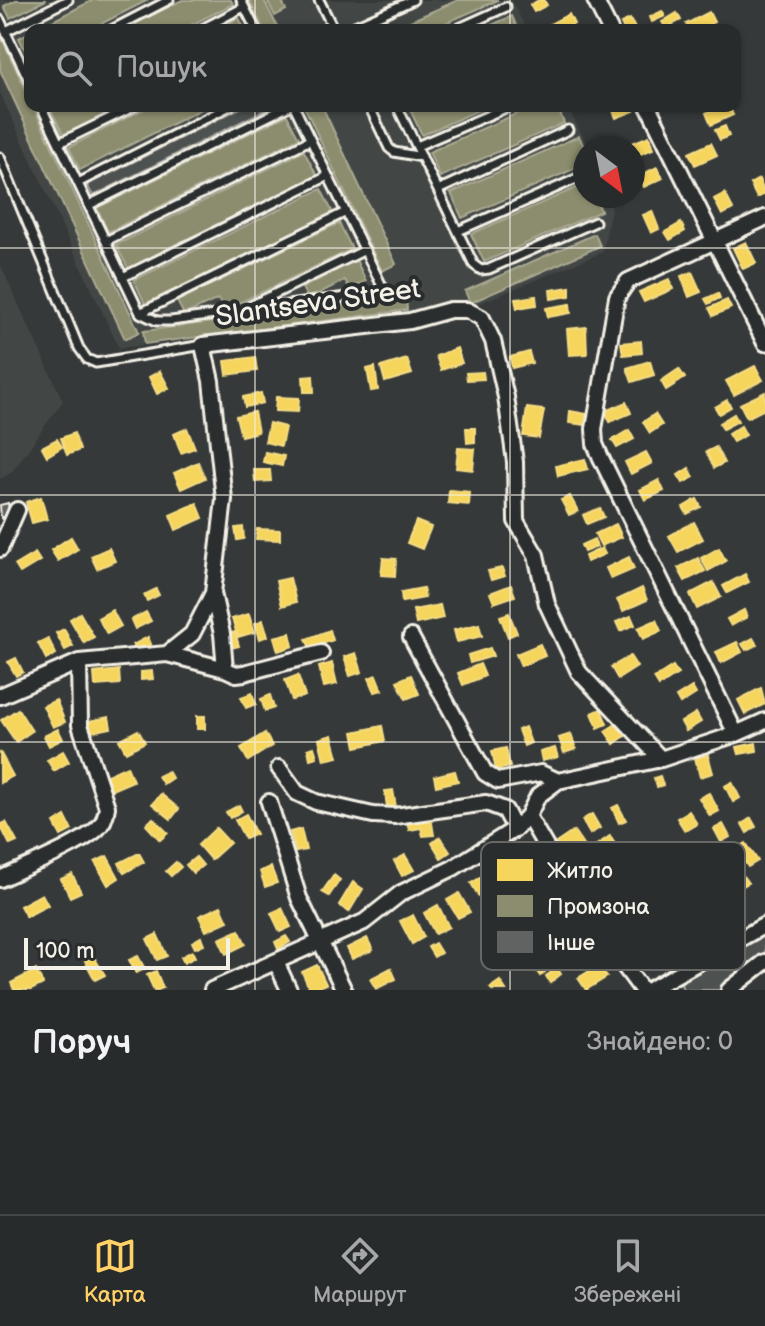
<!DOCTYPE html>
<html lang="uk">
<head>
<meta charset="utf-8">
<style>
	body { margin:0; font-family:"Balsamiq Sans",sans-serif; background:#303333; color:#f1f3f6 }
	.compass { position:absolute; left:573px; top:136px; width:72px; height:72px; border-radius:50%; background:#282b2b; box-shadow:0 2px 6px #0004; rotate:148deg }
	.scale { position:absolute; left:24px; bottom:20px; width:206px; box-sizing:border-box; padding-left:8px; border:4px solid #f4f1e8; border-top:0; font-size:22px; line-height:28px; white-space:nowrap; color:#f4f1e8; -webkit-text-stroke:6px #2a2d2e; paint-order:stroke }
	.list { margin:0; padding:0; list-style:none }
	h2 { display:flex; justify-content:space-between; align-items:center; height:104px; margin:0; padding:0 32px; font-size:34px }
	h2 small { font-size:26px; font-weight:400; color:#a5a7a9 }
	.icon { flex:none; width:44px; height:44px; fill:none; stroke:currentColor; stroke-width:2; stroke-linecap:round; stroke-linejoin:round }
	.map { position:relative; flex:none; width:765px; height:990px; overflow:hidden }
	.search { position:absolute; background:#282b2b; box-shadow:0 2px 6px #0004; left:24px; right:24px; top:24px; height:88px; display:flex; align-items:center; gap:20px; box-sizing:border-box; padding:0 28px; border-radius:16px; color:#a5a7a9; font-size:30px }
	.sheet { height:224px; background:#282b2b }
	nav { display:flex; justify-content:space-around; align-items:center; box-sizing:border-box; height:112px; border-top:2px solid #444747; background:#282b2b; font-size:22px; color:#a5a7a9 }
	nav a { display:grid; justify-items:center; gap:4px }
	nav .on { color:#ffd166 }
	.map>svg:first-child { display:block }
	.built { fill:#434645 }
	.green { fill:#4e514f; stroke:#a1a19c; stroke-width:2 }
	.homes { fill:#f6d55c; stroke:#f5dd86; stroke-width:2 }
	.industry { fill:#8c8c6e; stroke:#abaa93; stroke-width:2 }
	.building { fill:#616362; stroke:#f4f1e8; stroke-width:2 }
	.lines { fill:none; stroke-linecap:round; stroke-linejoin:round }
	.service-casing { stroke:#f4f1e8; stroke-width:13 }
	.minor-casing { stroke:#f4f1e8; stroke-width:20 }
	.service { stroke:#2a2d2e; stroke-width:7 }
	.minor { stroke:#2a2d2e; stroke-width:14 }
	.grid { fill:none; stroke:#f4f1e8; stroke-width:2; stroke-opacity:0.55 }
	.labels { text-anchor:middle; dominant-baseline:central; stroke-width:8; stroke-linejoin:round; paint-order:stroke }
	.street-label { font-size:28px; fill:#f4f1e8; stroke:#2a2d2e }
	.key { fill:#2a2d2e; stroke:#676866; stroke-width:2 }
	.key-label { font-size:22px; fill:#f4f1e8 }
</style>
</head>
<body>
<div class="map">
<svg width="765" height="990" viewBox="0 0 765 990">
	<rect width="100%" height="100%" fill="#363939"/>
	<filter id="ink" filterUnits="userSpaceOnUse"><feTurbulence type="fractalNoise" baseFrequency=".0125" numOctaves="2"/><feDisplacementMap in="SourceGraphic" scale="16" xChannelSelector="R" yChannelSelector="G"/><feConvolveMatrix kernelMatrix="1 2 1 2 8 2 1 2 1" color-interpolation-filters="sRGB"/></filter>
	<g filter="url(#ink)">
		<!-- built -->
		<path class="built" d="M0 0H511L527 30H30V106H567L589 148H585V196H613L603 252 478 304 119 348 0 93Z
			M0 264 63 401 12 472 0 479Z"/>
		<!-- green -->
		<path class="green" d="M244 106H272L93 196 87 185Z
			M765 929V954L729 986 722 990H683L679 977Z"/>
		<!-- homes -->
		<path class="homes" d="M539 0H544L547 5 534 12 530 5Z
			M662 11 665 16 652 22 650 17Z
			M709 12 714 22 698 30H689L686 24Z
			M677 13 681 20 666 28 662 22Z
			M569 14 574 24 563 30H553L550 24Z
			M630 19 636 30H624L621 23Z
			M616 106H632L634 111 616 118 612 108Z
			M721 106H729L733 115 711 125 706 113Z
			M725 126 729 136 720 140 715 130Z
			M649 136 653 149 633 157V148H628L627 145Z
			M711 143 717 155 695 165 689 153Z
			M657 167 663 178 644 187 639 176Z
			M759 179 765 194 757 198 750 184Z
			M725 193 733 209 722 215 714 199Z
			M652 211 659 229 651 233 643 215Z
			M681 223 685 231 670 240 665 232Z
			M746 242 756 263 743 269 733 248Z
			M692 272 701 292 689 297 681 276Z
			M669 279 673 289 644 302 639 292Z
			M570 287V296L551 299 550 290Z
			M718 293 720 298 708 304 705 299Z
			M536 296 537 305 517 308 515 299Z
			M727 300 731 308 713 316 709 308Z
			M570 304 571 313 548 317 546 308Z
			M586 327 587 354 569 355 567 329Z
			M641 341 642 353 623 355 621 343Z
			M457 348 462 363 441 370 436 356Z
			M529 352 532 363 512 368 510 357Z
			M255 357 257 371 227 375 225 361Z
			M407 359 412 374 385 382 381 367Z
			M650 361 654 375 632 382 627 368Z
			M755 366 763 380 734 395 726 381Z
			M375 367 378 390 371 391 367 369Z
			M679 369 685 378 666 390 661 381Z
			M160 371 169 388 157 394 149 377Z
			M483 372 484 379 467 380 466 373Z
			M313 376 314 392H304L303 377Z
			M765 392V409L747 418 740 404Z
			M261 393 263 403 245 407 243 397Z
			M276 397 299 398 298 412 275 411Z
			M727 400 731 407 719 414 715 407Z
			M626 402 631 413 610 422 605 411Z
			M527 408 544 410 539 438 523 436Z
			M570 411 587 414 585 425 569 423Z
			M254 412 258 432 241 436 236 416Z
			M655 414 662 425 650 433 643 422Z
			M734 414 738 421 723 429 719 423Z
			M269 423 285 427 281 446 265 442Z
			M741 426 746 435 733 442 728 434Z
			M187 428 195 448 181 453 174 434Z
			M466 428H475V442L467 443Z
			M629 430 634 439 617 448 612 440Z
			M74 433 80 450 67 455 61 438Z
			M57 439 62 447 47 456 42 447Z
			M716 447 724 463 714 468 706 452Z
			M458 448 475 449 473 470 456 468Z
			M265 452 284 456 282 466 263 462Z
			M646 452 652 463 631 474 625 462Z
			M585 459 588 469 558 476 556 466Z
			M198 462 205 478 181 489 174 473Z
			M689 468 694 477 683 483 678 475Z
			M254 470H270L271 481 255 482Z
			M659 480 664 491 645 500 640 490Z
			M449 490 470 492 469 505 448 503Z
			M570 496 578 511 569 515 561 500Z
			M41 497 47 519 32 523 26 502Z
			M697 499 701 507 687 514 683 507Z
			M197 503 203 518 176 530 170 515Z
			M600 508 604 517 587 524 583 515Z
			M416 521 431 527 422 549 407 543Z
			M694 522 703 539 678 552 669 536Z
			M616 524 622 537 601 546 595 534Z
			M243 527 244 539 237 540 235 528Z
			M257 529 280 530V540L256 539Z
			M71 537 78 549 58 561 51 550Z
			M594 539 597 547 584 552 581 545Z
			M109 548 115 561 97 569 91 556Z
			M602 548 605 554 587 562 585 556Z
			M719 548 726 561 708 571 701 558Z
			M35 553 40 561 20 573 15 565Z
			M629 557 634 569 611 579 606 568Z
			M383 558 396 559 395 576 381 575Z
			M698 558 705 571 685 581 678 568Z
			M502 568 505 576 491 580 488 571Z
			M745 574 749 582 727 593 723 586Z
			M290 578 296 602 282 606 276 581Z
			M713 582 721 597 697 609 690 594Z
			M511 585 515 596 494 603 490 593Z
			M423 588 425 598 402 602 401 592Z
			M642 588 647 600 623 611 617 600Z
			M156 589 159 595 147 601 144 595Z
			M440 605 443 618 416 624 413 610Z
			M112 610 121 626 107 634 98 618Z
			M744 610 747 617 731 626 727 619Z
			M146 612 151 621 135 629 131 620Z
			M80 613 94 637 84 643 70 619Z
			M509 613 517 633 508 637 500 616Z
			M249 614 255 632 238 637 232 619Z
			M631 616 635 625 620 631 616 622Z
			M263 620 268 636 260 639 255 623Z
			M656 620 661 631 643 639 638 628Z
			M479 624 482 636 457 642 454 630Z
			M64 629 73 646 65 650 56 633Z
			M330 630 333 640 310 648 306 639Z
			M235 632 239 646 231 648 228 634Z
			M290 633 293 646 278 651 274 637Z
			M148 637 151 644 137 652 133 645Z
			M48 638 56 654 46 659 38 643Z
			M753 638 757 645 746 650 742 644Z
			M737 642 742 652 721 663 716 652Z
			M540 644 545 656 521 666 516 654Z
			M490 648 493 656 470 663 468 655Z
			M356 653 362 672 350 676 344 657Z
			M630 656 637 667 618 679 611 667Z
			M16 658 23 672 16 676 8 662Z
			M332 663 337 684 324 687 319 667Z
			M480 664 485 676 463 685 458 673Z
			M673 666 678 674 659 686 654 678Z
			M119 670 120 684 95 686 94 673Z
			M152 671 153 679 141 680V672Z
			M298 675 305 696 292 700 285 680Z
			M376 675 382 690 375 692 369 678Z
			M411 675 419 694 406 699 397 681Z
			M692 687 696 694 680 704 676 697Z
			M761 688 765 704 745 714 738 700Z
			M252 693 256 704 246 708 241 697Z
			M270 695 274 708 265 711 261 699Z
			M56 700 65 722 53 727 43 706Z
			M18 709 32 731 16 742 1 720Z
			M601 709 607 724 598 728 592 713Z
			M696 713 701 722 686 731 681 722Z
			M197 716H205V729H197Z
			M109 717 111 728 91 732 89 721Z
			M616 724 625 736 614 744 605 731Z
			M382 726 385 741 356 747 353 732Z
			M525 727 531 743 524 746 518 730Z
			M58 729 63 739 49 746 44 736Z
			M138 730 145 742 126 752 119 740Z
			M265 733 272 746 248 761 241 748Z
			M571 734 576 749 564 753 559 738Z
			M332 735 338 757 324 760 319 739Z
			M756 743 757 751 739 754 737 747Z
			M314 747 317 757 310 759 308 749Z
			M506 748 510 767 496 770 492 751Z
			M555 748 558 757 542 761 540 752Z
			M63 751 69 762 54 771 47 760Z
			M0 752 13 776 0 783Z
			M708 755 713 773 700 777 695 758Z
			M127 766 133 781 112 790 105 776Z
			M168 771 172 778 163 784 158 776Z
			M455 771 458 781 436 786 434 776Z
			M660 776 663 785 657 787 654 778Z
			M732 782 740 798 733 802 725 786Z
			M393 790 396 807 387 808 385 791Z
			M709 793 719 811 710 816 699 798Z
			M161 794 179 809 171 819 152 804Z
			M239 805 242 811 230 818 226 812Z
			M618 805 626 820 619 823 612 808Z
			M689 811 697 824 685 831 677 818Z
			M246 814 256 834 245 839 235 820Z
			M592 814 600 828 590 834 582 820Z
			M65 816 72 830 61 836 54 823Z
			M431 817 434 835 423 836 421 828 409 830 407 821Z
			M153 818 168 833 160 840 146 825Z
			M751 818 756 827 747 833 742 824Z
			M6 822 17 842 10 845 0 825Z
			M723 824 730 837 721 842 714 829Z
			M216 828 230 843 211 860 198 845Z
			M301 829 306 850 296 852 290 832Z
			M574 831 589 853 571 865 556 843Z
			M610 836 615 844 597 855 592 848Z
			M440 837 450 852 441 858 432 843Z
			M746 843 758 861 748 867 736 849Z
			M139 853 144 862 124 873 119 863Z
			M405 855 414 870 402 876 394 861Z
			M107 856 119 878 108 885 95 862Z
			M196 857 203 865 193 873 186 865Z
			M176 862 181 867 171 876 166 871Z
			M271 867 277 883 265 887 260 871Z
			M741 873 748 883 740 888 733 878Z
			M72 874 81 892 70 897 61 879Z
			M334 875 340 880 329 896 322 892Z
			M483 876 495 897 483 904 471 883Z
			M353 882 363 889 349 912 339 905Z
			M459 893 470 912 458 918 447 900Z
			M42 894 48 905 26 917 20 906Z
			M438 905 449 927 435 934 424 913Z
			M221 906 228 921 206 931 199 916Z
			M282 908 291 927 280 932 271 913Z
			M413 915 424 937 412 944 400 921Z
			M239 930 246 944 226 954 219 939Z
			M157 934 167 956 157 960 147 939Z
			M286 936 290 942 278 949 275 942Z
			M201 937 204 944 195 948 192 942Z
			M367 938 373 950 352 959 347 948Z
			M435 943 441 953 434 957 428 947Z
			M192 951 195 957 184 963 181 957Z
			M138 956 145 969 136 973 129 960Z
			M94 957 105 975 95 980 85 961Z
			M537 960 545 972 540 976 531 963Z
			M317 965 326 984 310 990 302 972Z
			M599 965 607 977 586 990 578 978Z
			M391 968 396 979 376 989 370 979Z
			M557 968 561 974 550 983 546 976Z
			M36 970 43 984 31 990H14L11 983Z
			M156 971 163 988 158 990H154L147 975Z
			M500 981 506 990H492L490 988Z"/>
		<!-- industry -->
		<path class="industry" d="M16 0H46L10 18 4 6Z
			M93 0H148L89 30H35Z
			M182 0H231L233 4 181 30H123Z
			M249 0H264L279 30H264Z
			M267 0H281L286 10 275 16Z
			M458 0H498L430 30H390Z
			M512 16 518 30H480Z
			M239 18 245 30H215Z
			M30 32V60L19 38Z
			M0 35 30 99V106H33L139 332 125 339 0 70Z
			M64 106H122L64 136 52 112Z
			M150 106H208L80 170 69 147Z
			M304 106H322L396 264 382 271Z
			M424 106H488L422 135 411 112Z
			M534 106H557L564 123 440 177 429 152Z
			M287 115 299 138 108 232 97 208Z
			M579 136 585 149V164L462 218 451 193Z
			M304 151 317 176 129 270 116 245Z
			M585 184V196H595L601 211 484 262 471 234Z
			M321 189 333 213 145 304 134 280Z
			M339 223 352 249 224 310 218 299 184 315 177 301Z
			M595 234 600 246 470 303 465 291Z
			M356 260 366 281 350 289 345 280 308 299 302 288Z
			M406 297 407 310 145 344 143 331Z"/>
		<!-- building -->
		<path class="building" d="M8 503 10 516 1 518 0 505Z"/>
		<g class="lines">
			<!-- service casing -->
			<g class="service-casing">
				<path id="service" d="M241 0 256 30
					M319 0 334 30
					M0 20 30 82
					M111 30 169 0
					M200 30 244 7
					M346 30 413 0
					M455 30 506 7
					M6 31 68 0
					M41 106 140 313 157 321H171L375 293 382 286 294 106
					M369 106 389 148 394 152 422 157
					M397 106 474 265 481 270 489 269 595 222
					M59 143 135 106
					M417 146 510 106
					M0 157 79 348 87 359 96 363 203 345
					M78 183 230 106
					M438 190 568 130
					M89 205 289 106
					M458 231 585 175
					M106 241 310 140
					M123 277 328 176
					M248 307 365 250
					M140 313 346 212"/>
			</g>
			<!-- minor casing -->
			<g class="minor-casing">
				<path id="minor" d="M595 0 610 30
					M648 106 765 343
					M0 549 17 510
					M411 637 485 773 498 781 541 773 558 781
					M321 653 244 673 236 674 225 669 222 634 213 593 224 499 211 381 203 345 410 321 450 310H467L482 318 493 341 506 397 515 462 516 521 536 555 547 604 579 672 661 759
					M167 654 192 634 213 593
					M0 696 79 662 167 654 225 669
					M736 734 601 458 595 444 594 429 617 297 628 281 765 218
					M279 768 297 793 316 802 373 815 395 816 486 803 505 810 515 829
					M269 802 299 898 344 990
					M528 816 582 909 642 990
					M0 879C25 867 78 846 97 829 104 823 106 815 107 807L80 725 79 662
					M276 962 289 990
					M212 990 364 922 401 893 453 868 515 829 528 816 538 796 558 781 661 759 736 734 765 721
					M649 990 765 925
					M729 990 765 962"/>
			</g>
			<!-- service -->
			<use href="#service" class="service"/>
			<!-- minor -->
			<use href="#minor" class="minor"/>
		</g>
	</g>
	<!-- grid -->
	<path class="grid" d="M255 0V30M510 0V30M255 106V990M510 106V990M0 248H765M0 495H765M0 742H765"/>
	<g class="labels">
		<!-- street labels -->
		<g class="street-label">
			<text transform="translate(318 303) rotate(-8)">Slantseva Street</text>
		</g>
	</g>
	<!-- legend -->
	<rect x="481" y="842" width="264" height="128" rx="12" class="key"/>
	<rect x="497" y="859" width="36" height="22" fill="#f6d55c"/>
	<rect x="497" y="895" width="36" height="22" fill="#8c8c6e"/>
	<rect x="497" y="931" width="36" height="22" fill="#616362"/>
	<g class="key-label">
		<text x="547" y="878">Житло</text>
		<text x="547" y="914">Промзона</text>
		<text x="547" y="950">Інше</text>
	</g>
</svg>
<svg class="compass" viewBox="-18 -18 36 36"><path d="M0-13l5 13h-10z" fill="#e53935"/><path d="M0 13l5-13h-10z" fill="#a5a7a9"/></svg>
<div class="scale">100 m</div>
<div class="search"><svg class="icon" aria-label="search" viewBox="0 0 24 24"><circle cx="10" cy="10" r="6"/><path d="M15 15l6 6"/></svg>Пошук</div>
</div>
<section class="sheet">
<h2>Поруч<small>Знайдено: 0</small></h2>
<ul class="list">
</ul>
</section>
<nav>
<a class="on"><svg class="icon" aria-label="map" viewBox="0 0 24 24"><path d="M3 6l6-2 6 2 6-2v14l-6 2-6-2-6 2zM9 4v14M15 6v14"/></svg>Карта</a>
<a><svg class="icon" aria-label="directions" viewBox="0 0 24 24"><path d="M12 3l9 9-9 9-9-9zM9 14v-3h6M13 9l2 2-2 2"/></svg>Маршрут</a>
<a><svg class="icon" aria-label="saved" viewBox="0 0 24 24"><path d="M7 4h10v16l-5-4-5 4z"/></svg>Збережені</a>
</nav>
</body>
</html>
